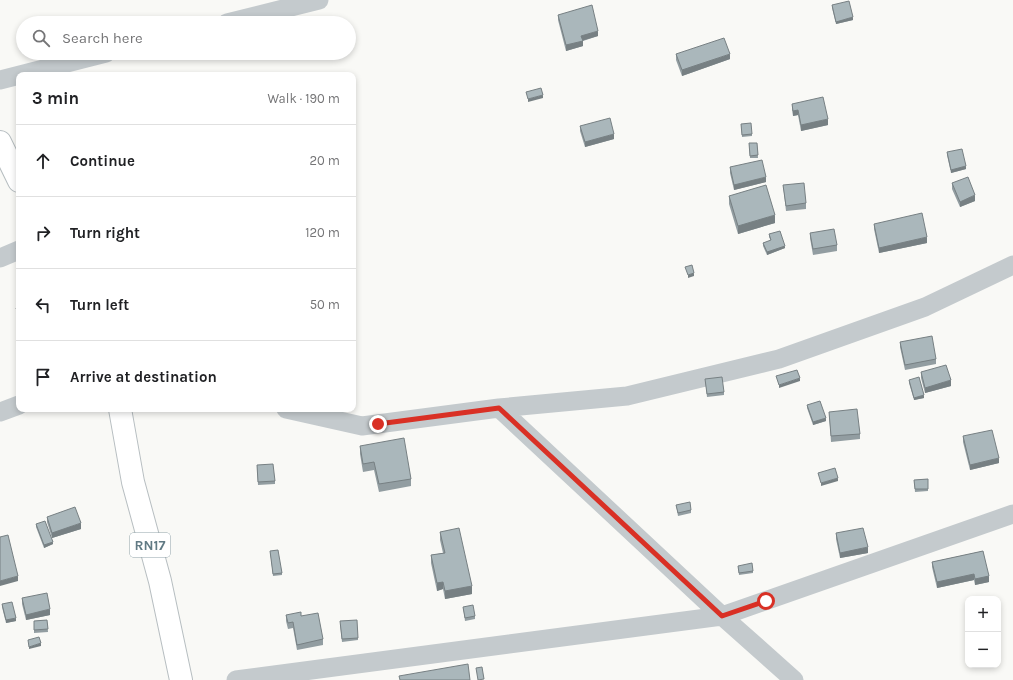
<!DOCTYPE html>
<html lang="en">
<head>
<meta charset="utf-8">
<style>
	body { margin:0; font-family:Karla,sans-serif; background:#f6f6f6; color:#202124 }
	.controls { position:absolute; right:12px; bottom:12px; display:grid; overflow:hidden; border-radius:8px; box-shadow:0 2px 6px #0003 }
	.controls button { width:36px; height:36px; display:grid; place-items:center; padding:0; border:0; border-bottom:1px solid #e0e0e0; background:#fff; color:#202124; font:20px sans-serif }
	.stop { position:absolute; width:12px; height:12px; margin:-9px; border:3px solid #d93025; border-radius:50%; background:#fff }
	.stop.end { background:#d93025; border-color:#fff; box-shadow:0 1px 4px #0008 }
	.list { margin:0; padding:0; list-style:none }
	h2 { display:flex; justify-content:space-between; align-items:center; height:52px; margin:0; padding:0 16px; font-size:17px }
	h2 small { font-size:13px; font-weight:400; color:#757577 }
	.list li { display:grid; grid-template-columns:26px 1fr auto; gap:12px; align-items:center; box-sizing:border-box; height:72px; padding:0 16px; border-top:1px solid #e0e0e0 }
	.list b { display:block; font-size:15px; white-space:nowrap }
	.list em { font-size:13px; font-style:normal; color:#757577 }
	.icon { flex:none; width:22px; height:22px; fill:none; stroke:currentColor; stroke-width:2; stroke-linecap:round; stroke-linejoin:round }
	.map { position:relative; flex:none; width:1013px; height:680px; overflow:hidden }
	.search { position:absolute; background:#fff; box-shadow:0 2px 6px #0003; left:16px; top:16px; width:340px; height:44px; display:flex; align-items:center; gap:10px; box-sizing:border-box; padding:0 14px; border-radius:22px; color:#757577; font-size:15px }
	.panel { position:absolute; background:#fff; box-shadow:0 2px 6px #0003; left:16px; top:72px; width:340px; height:340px; border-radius:8px }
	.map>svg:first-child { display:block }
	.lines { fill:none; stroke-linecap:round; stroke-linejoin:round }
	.major-casing { stroke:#b7bec1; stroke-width:24 }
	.minor { stroke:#c4cacd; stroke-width:19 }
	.major { stroke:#fff; stroke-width:22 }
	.wall { fill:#929da1 }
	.shaded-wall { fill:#778083 }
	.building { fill:#aab7bb; stroke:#778083 }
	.route { stroke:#d93025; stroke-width:5 }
	.labels { text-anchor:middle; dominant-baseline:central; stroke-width:4; stroke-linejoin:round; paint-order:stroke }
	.shield { fill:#fff; stroke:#90a2a9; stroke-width:1 }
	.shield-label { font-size:14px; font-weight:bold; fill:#617a84 }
</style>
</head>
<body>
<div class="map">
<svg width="1013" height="680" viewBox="0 0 1013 680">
	<rect width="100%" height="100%" fill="#f9f9f6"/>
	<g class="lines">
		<!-- major casing -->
		<g class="major-casing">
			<path id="major" d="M0 142 19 181
				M120 409 133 482 160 581 181 680"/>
		</g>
		<!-- minor -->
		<path class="minor" d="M227 23 319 0
			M0 80 106 53
			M0 258 19 250
			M499 408 722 616 794 680
			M286 409 362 426 499 408 627 396 779 359 925 307 1013 265
			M0 412 19 405
			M236 680 722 616 1013 514"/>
		<!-- major -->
		<use href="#major" class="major"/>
	</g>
	<!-- wall -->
	<path class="wall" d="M832 5 853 20 836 24 832 8Z
		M558 15 598 36 583 41V46L566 51 558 20Z
		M676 54 730 59 682 76 676 60Z
		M792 104 828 125 801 131 798 115 793 116 792 110Z
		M741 124 752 134V136L742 137Z
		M580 126 614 139 585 147 580 131Z
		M749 143H757L758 158H750Z
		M947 152 966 169 951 173 947 155Z
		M730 167 766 182 734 190 730 173Z
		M952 183 975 201 960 207 952 189Z
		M783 185 806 203V209L786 211Z
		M729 196 775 223 738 234 729 204Z
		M874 224 927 243 879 253 874 229Z
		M810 233 837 245V251L813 255 810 238Z
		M769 234 785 248 767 255 763 246V243L771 241 769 237Z
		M900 342 936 359V364L905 370 900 347Z
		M921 372 951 386 925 393 921 378Z
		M705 379 724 392V395L707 397Z
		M909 380 924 398 914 400 909 383Z
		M807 405 826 421 813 425 807 408Z
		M829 412 860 434V439L831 442Z
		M963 436 999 463 970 470 963 442Z
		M360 446 411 479V486L379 492 374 470 363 472 360 454Z
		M257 465 275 481V484L258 485Z
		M928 479V491L915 492 914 480Z
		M676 505 691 510V513L678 516Z
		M47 517 81 529 52 538 47 522Z
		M36 524 53 544 44 548 36 527Z
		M440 532 472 594 445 599 443 589 437 591 431 563V555L443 553 440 540Z
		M836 533 868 553 840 558 836 539Z
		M270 551 282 573V575L273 576Z
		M983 551 989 582 975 585 974 580 937 588 932 567V562Z
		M738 566 753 571V573L739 575Z
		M22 598 50 615 26 620 22 604Z
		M2 604 16 621 6 623 2 607Z
		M463 607 475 616V619L465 621Z
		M286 615 301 616 323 639V645L297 650 293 628 288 629 286 621Z
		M47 620 48 632 34 633V621Z
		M340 624 358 638V640L342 642Z"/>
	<!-- shaded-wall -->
	<path class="shaded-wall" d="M853 17V20L836 24V22Z
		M598 31V36L581 41V36Z
		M583 41V46L566 51V45Z
		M730 54V59L682 76V70Z
		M543 95V98L528 102V99Z
		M798 110V115L793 116V111Z
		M828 119V125L801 131V125Z
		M614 134V139L585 147V142Z
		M966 166V169L951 173V170Z
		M766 177V182L734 190V185Z
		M975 195V201L960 207V202Z
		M775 215V223L738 234V226Z
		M927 237V243L879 253V248Z
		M785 246V248L767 255V252Z
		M694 273V276L688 278V275Z
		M800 378V381L779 388V385Z
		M951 380V386L925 393V388Z
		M924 395V398L914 400V398Z
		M826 418V421L813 425V422Z
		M999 458V463L970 470V465Z
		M838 478V481L821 486V483Z
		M81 523V529L52 538V533Z
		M53 542V544L44 548V545Z
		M868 547V553L840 558V553Z
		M974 574V580L937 588V582Z
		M18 576V581L0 586V581Z
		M989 576V582L975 585V579Z
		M443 582V589L437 591V583Z
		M472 586V594L445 599V591Z
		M50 609V615L26 620V615Z
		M16 618V621L6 623V620Z
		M41 643V646L29 649V647Z"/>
	<!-- building -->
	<path class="building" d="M849 1 853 17 836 22 832 5Z
		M592 5 598 31 581 36 583 41 566 45 558 15Z
		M724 38 730 54 682 70 676 54Z
		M541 88 543 95 528 99 526 92Z
		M823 97 828 119 801 125 798 110 793 111 792 104Z
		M610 118 614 134 585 142 580 126Z
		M751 123 752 134 742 135 741 124Z
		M749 143H757L758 155 750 156Z
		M962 149 966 166 951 170 947 152Z
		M762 160 766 177 734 185 730 167Z
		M968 177 975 195 960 202 952 183Z
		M804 183 806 203 786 206 783 185Z
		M766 185 775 215 738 226 729 196Z
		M922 213 927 237 879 248 874 224Z
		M834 229 837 245 813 249 810 233Z
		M780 231 785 246 767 252 763 243 771 240 769 234Z
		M692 265 694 273 688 275 685 267Z
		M19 307V317L16 308Z
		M932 336 936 359 905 365 900 342Z
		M946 365 951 380 925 388 921 372Z
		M797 370 800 378 779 385 776 376Z
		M722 377 724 392 707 394 705 379Z
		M919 377 924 395 914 398 909 380Z
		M820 401 826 418 813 422 807 405Z
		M857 409 860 434 831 436 829 412Z
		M992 430 999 458 970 465 963 436Z
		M404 438 411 479 379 484 374 462 363 464 360 446Z
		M273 464 275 481 258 482 257 465Z
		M835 468 838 478 821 483 818 473Z
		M928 479V489H915L914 480Z
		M690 502 691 510 678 513 676 505Z
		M75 507 81 523 52 533 47 517Z
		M45 521 53 542 44 545 36 524Z
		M459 528 472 586 445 591 443 582 437 583 431 555 445 553 440 532Z
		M863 528 868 547 840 553 836 533Z
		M8 535 18 576 0 581V537Z
		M278 550 282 573 273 574 270 551Z
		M983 551 989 576 975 579 974 574 937 582 932 562Z
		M752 563 753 571 739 573 738 566Z
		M47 593 50 609 26 615 22 598Z
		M12 602 16 618 6 620 2 604Z
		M473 605 475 616 465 618 463 607Z
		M301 612V616L318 613 323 639 297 645 293 622 288 623 286 615Z
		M47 620 48 629 34 630V621Z
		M357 620 358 638 342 639 340 621Z
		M39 637 41 643 29 647 28 640Z
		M468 664 470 680H400L399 676Z
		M482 667 484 679 478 680 476 668Z"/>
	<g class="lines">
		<!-- route -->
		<path class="route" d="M378 424 499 408 722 616 766 601"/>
	</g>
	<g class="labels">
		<!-- shield labels -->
		<rect class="shield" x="130" y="533" width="40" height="24" rx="3"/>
		<g class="shield-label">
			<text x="150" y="545">RN17</text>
		</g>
	</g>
</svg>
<div class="controls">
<button>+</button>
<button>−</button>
</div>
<div class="stop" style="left:766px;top:601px"></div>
<div class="stop end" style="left:378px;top:424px"></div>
<div class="search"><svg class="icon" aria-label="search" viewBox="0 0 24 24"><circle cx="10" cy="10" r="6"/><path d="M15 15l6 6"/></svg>Search here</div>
<section class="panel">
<h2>3 min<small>Walk · 190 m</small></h2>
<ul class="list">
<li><svg class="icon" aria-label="ahead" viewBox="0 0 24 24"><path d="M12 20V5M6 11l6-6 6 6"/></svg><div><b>Continue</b></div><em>20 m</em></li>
<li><svg class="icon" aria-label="right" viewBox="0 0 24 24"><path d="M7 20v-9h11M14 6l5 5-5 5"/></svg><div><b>Turn right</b></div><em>120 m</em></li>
<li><svg class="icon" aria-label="left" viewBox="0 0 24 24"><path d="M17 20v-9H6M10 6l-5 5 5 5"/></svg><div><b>Turn left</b></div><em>50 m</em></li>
<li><svg class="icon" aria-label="arrive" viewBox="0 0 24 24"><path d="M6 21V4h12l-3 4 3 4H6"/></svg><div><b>Arrive at destination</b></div></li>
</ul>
</section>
</div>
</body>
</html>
